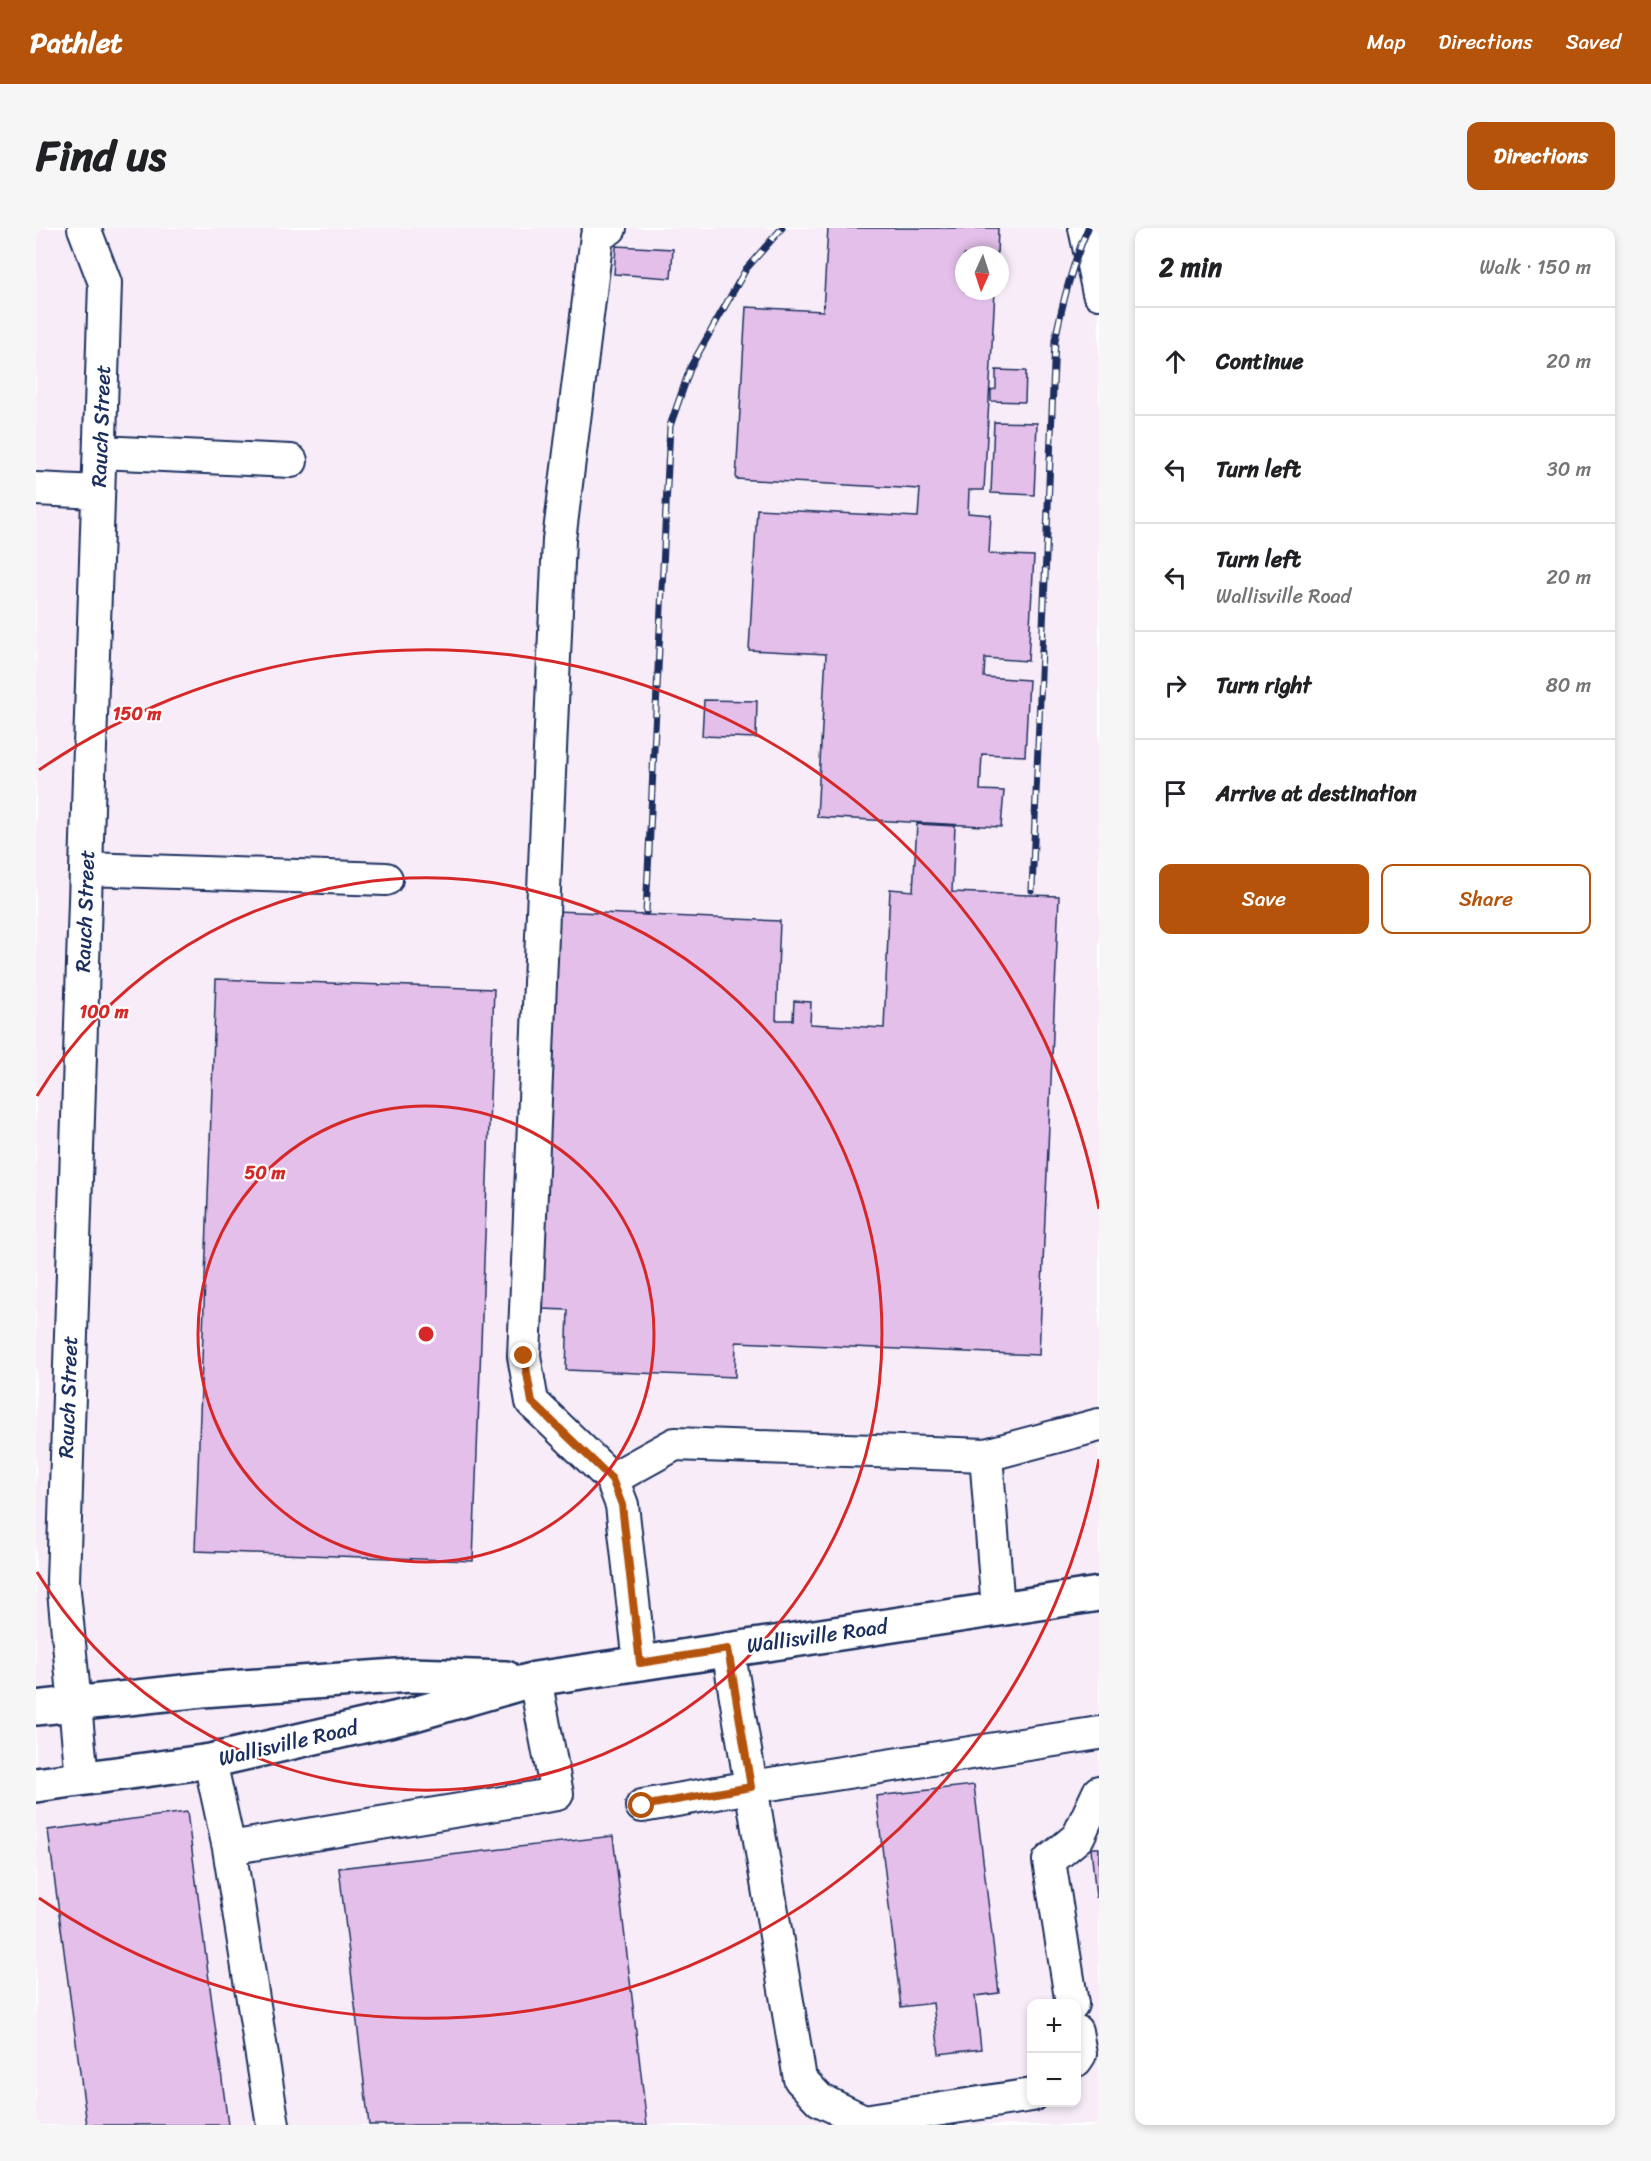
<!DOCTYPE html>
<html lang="en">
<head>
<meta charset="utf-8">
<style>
	body { margin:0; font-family:Sriracha,sans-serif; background:#f6f6f6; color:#202124 }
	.controls { position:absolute; right:18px; bottom:18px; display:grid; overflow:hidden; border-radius:12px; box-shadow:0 3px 9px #0003 }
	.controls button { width:54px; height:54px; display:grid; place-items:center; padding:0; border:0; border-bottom:2px solid #e0e0e0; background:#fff; color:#202124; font:30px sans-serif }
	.compass { position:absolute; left:919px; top:18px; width:54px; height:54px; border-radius:50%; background:#fff; box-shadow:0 3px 9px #0003; rotate:183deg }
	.stop { position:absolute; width:18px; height:18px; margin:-14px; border:4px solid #b45309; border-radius:50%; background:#fff }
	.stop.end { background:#b45309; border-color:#fff; box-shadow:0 2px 6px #0008 }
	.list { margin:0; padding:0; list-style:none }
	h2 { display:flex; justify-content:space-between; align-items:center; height:78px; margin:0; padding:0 24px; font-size:26px }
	h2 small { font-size:20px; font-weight:400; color:#757577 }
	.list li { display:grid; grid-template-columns:39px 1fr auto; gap:18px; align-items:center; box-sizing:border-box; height:108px; padding:0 24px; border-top:2px solid #e0e0e0 }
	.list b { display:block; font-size:22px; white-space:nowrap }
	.list p { margin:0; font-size:20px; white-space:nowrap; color:#757577 }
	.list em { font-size:20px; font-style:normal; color:#757577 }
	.actions { display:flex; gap:12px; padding:18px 24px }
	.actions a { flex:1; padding:14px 0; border:2px solid #b45309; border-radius:12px; text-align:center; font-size:21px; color:#b45309 }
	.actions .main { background:#b45309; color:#fff }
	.icon { flex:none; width:33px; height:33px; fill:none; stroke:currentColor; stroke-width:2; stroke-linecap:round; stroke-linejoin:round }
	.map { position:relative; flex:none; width:1063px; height:1897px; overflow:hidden; border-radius:12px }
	header { display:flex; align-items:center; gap:36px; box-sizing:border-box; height:84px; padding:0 30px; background:#b45309; color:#fff }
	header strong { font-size:28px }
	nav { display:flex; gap:33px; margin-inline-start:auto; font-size:21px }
	.intro { display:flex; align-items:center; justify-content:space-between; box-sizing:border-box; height:144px; padding:0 36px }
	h1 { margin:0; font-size:42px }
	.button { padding:15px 27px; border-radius:12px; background:#b45309; color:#fff; font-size:21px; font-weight:700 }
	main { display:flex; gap:36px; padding:0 36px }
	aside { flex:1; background:#fff; border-radius:12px; box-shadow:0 3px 9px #0003 }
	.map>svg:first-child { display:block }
	.built { fill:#f7ecf8; fill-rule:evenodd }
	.building { fill:#e3bfe9; stroke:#1b2f5e; stroke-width:1.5 }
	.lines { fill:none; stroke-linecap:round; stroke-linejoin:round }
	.minor-casing { stroke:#1b2f5e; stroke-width:36 }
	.major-casing { stroke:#1b2f5e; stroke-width:38 }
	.minor { stroke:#fff; stroke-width:32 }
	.major { stroke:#fff; stroke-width:33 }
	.rail-casing { stroke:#1b2f5e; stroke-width:7 }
	.rail { stroke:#fff; stroke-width:4.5; stroke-dasharray:14; stroke-linecap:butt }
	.route { stroke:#b45309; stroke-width:8 }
	.ring { fill:none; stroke:#d62828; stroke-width:3 }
	.labels { text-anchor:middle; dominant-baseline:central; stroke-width:4.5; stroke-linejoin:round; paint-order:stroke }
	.street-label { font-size:21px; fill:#1b2f5e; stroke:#fff }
	.centre { fill:#d62828; stroke:#fff; stroke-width:3 }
	.ring-label { font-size:18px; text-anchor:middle; font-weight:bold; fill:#d62828; stroke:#fff; stroke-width:4.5; stroke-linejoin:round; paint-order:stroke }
</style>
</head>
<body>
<header>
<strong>Pathlet</strong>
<nav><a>Map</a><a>Directions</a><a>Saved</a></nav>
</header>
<div class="intro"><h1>Find us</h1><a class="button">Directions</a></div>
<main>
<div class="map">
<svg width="1063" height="1897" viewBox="0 0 1063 1897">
	<rect width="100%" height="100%" fill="#fff"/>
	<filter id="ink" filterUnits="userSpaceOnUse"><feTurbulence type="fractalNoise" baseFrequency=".0167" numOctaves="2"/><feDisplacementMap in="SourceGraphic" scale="12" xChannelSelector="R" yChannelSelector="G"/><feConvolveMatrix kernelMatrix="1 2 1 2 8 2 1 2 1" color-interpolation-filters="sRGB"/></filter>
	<g filter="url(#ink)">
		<!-- built -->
		<path class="built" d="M0 0H1063V1897H0ZM928 27H964V63H928ZM996 1776H1040V1874H996Z"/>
		<!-- building -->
		<path class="building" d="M792 0H962L961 27H928V63H959L948 262H933L932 285 955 287 953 326 998 328 992 433 949 430 948 449 993 452 989 528 946 526 944 562 968 563 965 599 781 589 790 426 713 422 721 281 882 289 884 261 700 251 710 79 787 83Z
			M580 18 637 21 635 50 578 46Z
			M960 142 990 143 989 174 955 173V162L960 161Z
			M958 194 1001 195 998 267 955 265Z
			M668 472 721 473 720 510 666 508Z
			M881 596 919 598 916 664 1023 668 1003 1127 700 1114 699 1149 530 1142 532 1082 505 1081 520 683 744 693 740 792H757L758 773 775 774 774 796 848 800 854 661 877 663Z
			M180 751 458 761 437 1333 159 1323Z
			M938 1557 963 1765 939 1768 945 1821 903 1826 897 1775 865 1779 840 1568Z
			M151 1584 192 1897H51L12 1602Z
			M577 1608 611 1897H333L303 1640Z
			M1055 1620H1063V1669H1060Z"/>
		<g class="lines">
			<!-- minor casing -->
			<g class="minor-casing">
				<path id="minor" d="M574 0 561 8 523 312 488 1128 496 1174 576 1251 639 1216 950 1227 1063 1197
					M1049 0 1063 65
					M64 224 255 233
					M0 261 62 264
					M50 641 350 651
					M950 1227 962 1381
					M576 1251 586 1277 604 1435
					M692 1421 764 1851 784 1872 828 1893 996 1867
					M174 1533 193 1620 521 1566 499 1451
					M46 1550 27 1353 69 55 48 0
					M606 1578 715 1559 1063 1505
					M193 1620 237 1897
					M1036 1776 1013 1633 1042 1609 1063 1564
					M1040 1803 1044 1826 1040 1832"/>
			</g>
			<!-- major casing -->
			<g class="major-casing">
				<path id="major" d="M0 1480 166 1462 374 1447 470 1450
					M0 1557 174 1533 375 1487 499 1451 1063 1366"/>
			</g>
			<!-- minor -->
			<use href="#minor" class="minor"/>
			<!-- major -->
			<use href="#major" class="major"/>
			<!-- rail casing -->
			<g class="rail-casing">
				<path id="rail" d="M996 662 1019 112C1027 74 1036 36 1052 0
					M610 684 634 198 655 138 710 41 746 0"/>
			</g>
			<!-- rail -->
			<use href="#rail" class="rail"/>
		</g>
	</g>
	<g class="lines" filter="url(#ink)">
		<!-- route -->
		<path class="route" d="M488 1128 496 1174 576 1251 586 1277 604 1435 692 1421 715 1559 606 1578"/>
	</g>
	<!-- distance rings -->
	<g class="ring">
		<circle cx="390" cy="1106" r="228"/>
		<path d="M1 868A456 456 0 1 1 1 1344"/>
		<path d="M1063 1231A684 684 0 0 1 3 1670M3 542A684 684 0 0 1 1063 981"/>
	</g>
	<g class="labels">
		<!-- street labels -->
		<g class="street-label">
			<text transform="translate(65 198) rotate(-88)">Rauch Street</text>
			<text transform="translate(49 683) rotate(-88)">Rauch Street</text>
			<text transform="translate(32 1169) rotate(-88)">Rauch Street</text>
			<text transform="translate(781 1408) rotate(-8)">Wallisville Road</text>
			<text transform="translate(252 1515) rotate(-13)">Wallisville Road</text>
		</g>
	</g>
	<circle cx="390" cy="1106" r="9" class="centre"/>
	<g class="ring-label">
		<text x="101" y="492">150 m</text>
		<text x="68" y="790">100 m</text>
		<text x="229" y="951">50 m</text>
	</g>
</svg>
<div class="controls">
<button>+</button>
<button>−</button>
</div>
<svg class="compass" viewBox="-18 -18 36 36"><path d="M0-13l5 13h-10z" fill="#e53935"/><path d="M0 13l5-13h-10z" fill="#757577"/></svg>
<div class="stop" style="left:606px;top:1578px"></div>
<div class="stop end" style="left:488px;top:1128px"></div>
</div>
<aside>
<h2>2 min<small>Walk · 150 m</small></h2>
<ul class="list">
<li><svg class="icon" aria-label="ahead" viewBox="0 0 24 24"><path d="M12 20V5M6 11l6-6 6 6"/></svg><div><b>Continue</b></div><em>20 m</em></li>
<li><svg class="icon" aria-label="left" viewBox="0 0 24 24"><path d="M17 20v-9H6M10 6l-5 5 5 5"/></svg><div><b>Turn left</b></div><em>30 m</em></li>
<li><svg class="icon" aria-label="left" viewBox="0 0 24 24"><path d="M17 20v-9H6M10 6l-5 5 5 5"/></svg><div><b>Turn left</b><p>Wallisville Road</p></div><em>20 m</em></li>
<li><svg class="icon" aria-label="right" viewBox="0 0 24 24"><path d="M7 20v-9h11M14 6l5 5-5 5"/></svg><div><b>Turn right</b></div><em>80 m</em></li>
<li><svg class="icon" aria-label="arrive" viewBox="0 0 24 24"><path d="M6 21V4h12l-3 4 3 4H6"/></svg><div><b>Arrive at destination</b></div></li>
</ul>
<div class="actions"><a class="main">Save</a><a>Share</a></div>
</aside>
</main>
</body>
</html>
